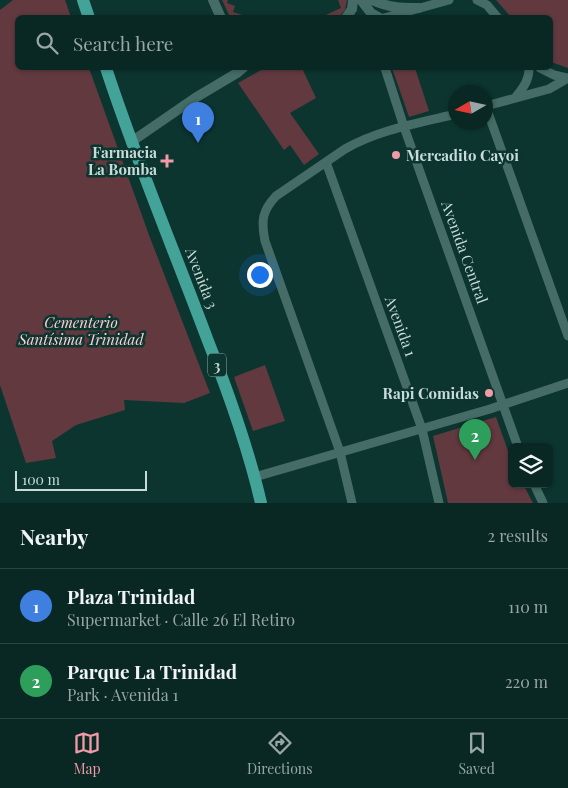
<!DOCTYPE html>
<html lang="en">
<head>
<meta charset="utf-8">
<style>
	body { margin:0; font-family:"Playfair Display",serif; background:#12302c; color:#f1f3f6 }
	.controls { position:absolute; right:15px; bottom:15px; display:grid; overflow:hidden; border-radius:8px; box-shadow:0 1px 4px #0004 }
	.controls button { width:45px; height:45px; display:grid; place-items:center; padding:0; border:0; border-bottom:1px solid #294441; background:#092824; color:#f1f3f6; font:25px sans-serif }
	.compass { position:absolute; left:448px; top:85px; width:45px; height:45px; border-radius:50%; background:#092824; box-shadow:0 1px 4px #0004; rotate:261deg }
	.scale { position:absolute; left:15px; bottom:12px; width:132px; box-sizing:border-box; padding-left:5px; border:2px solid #c7dbd8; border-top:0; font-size:14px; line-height:18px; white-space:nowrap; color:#c7dbd8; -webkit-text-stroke:4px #0c3530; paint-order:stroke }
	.you { position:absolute; left:259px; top:274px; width:18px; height:18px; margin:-12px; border:4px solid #fff; border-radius:50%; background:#1a73e8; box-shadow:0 0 0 8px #1a73e833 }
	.badge { display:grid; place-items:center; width:32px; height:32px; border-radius:50%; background:#f39aa7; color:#fff; font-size:16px; font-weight:700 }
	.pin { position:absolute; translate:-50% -41px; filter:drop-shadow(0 1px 2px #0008) }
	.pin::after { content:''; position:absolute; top:26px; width:18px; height:15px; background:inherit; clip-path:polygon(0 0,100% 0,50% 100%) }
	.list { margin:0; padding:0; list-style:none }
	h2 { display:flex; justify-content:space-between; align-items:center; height:65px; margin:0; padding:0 20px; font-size:21px }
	h2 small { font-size:16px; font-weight:400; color:#99a6a6 }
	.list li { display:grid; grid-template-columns:32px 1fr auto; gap:15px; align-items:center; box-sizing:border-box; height:75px; padding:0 20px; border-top:1px solid #294441 }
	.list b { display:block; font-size:19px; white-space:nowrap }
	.list p { margin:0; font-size:16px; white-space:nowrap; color:#99a6a6 }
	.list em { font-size:16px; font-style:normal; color:#99a6a6 }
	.icon { flex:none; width:28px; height:28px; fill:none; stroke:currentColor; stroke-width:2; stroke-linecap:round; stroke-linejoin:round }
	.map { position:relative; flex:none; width:568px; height:503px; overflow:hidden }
	.search { position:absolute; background:#092824; box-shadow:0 1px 4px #0004; left:15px; right:15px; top:15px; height:55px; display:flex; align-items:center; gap:12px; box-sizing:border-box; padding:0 18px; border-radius:8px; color:#99a6a6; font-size:19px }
	.sheet { height:215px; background:#092824 }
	nav { display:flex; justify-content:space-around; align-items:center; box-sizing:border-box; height:70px; border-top:1px solid #294441; background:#092824; font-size:14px; color:#99a6a6 }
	nav a { display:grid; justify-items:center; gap:2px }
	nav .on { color:#f39aa7 }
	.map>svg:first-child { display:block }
	.green { fill:#61393f }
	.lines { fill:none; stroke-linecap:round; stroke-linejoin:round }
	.minor { stroke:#456c66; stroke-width:9 }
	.tertiary { stroke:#456c66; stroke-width:10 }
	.primary { stroke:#43a398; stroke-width:12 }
	.poi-dot { fill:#f39aa7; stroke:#0c3530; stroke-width:2 }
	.labels { text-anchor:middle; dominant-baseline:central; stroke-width:5; stroke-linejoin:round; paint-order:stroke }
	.shield { fill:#0c3530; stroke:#8fa9a6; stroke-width:1 }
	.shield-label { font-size:14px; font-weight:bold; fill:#c7dbd8 }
	.poi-label { font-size:15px; font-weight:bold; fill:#c7dbd8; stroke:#0c3530; text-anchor:end }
	.street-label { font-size:15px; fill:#c7dbd8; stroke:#0c3530 }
	.park-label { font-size:15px; font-style:italic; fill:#feced3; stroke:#0c3530 }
</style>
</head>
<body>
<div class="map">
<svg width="568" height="503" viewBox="0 0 568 503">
	<rect width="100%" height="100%" fill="#0c3530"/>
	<!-- green -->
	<path class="green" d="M13 0H65L71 17 18 18V68H89L149 235 210 393 184 403 124 400 125 410 76 425 52 441 56 458 26 463 0 385V10Z
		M222 0H228L227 3 235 6 233 12 249 17H230Z
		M338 0H347L345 10 339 17 319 18 341 8Z
		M496 0H568V68L551 62 550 18 511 17Z
		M265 68H302L316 98 290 113 319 154 304 165 290 145 284 150 238 83Z
		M392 68H415L429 111 409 117Z
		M265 365 285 421 253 431 234 377Z
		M496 417 512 462V484H523L533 503H448L433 436Z"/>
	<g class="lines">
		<!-- minor -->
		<path class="minor" d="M477 0 487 5 498 18
			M384 18 449 0
			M385 68 404 127 518 447
			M540 68 554 75 568 78
			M515 98C523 88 529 81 529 68
			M486 106 549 89 568 78
			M486 107 568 336
			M326 162 422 429 439 503
			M255 477 490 409 568 383
			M534 484 543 503
			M352 503 340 452 265 241C261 221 262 211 276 196L345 149C378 130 418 123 456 114"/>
		<!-- tertiary -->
		<path class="tertiary" d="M213 0 221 18
			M361 0 371 13 380 18
			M372 0C390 8 400 8 419 8
			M346 18 352 9 353 0
			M131 142 195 98 237 73 243 68"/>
		<!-- primary -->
		<path class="primary" d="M83 0 89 18
			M106 68C136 160 174 250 208 341 229 394 248 447 261 503"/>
	</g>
	<!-- markers -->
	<g class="poi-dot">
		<circle cx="396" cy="155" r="5"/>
		<path d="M164.5 153.5h5v5h5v5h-5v5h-5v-5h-5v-5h5z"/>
		<circle cx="489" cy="393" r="5"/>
	</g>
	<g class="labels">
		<!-- shield labels -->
		<rect class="shield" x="208" y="353.5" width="18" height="23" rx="4"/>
		<g class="shield-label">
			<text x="217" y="365">3</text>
		</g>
		<!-- poi labels -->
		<g class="poi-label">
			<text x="157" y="152">Farmacia<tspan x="157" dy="17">La Bomba</tspan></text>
			<text x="406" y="155" text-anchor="start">Mercadito Cayoi</text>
			<text x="479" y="393">Rapi Comidas</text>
		</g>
		<!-- street labels -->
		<g class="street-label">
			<text transform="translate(465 252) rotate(70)">Avenida Central</text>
			<text transform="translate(202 278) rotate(69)">Avenida 3</text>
			<text transform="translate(401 326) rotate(70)">Avenida 1</text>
		</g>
		<!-- park labels -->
		<g class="park-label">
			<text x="81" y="322">Cementerio<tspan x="81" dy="17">Santísima Trinidad</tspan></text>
		</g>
	</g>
</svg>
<div class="controls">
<button><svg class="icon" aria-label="layers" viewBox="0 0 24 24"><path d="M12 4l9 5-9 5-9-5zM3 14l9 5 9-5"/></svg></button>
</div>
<svg class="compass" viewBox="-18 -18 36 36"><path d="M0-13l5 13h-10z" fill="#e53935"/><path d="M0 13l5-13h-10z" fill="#99a6a6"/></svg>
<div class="scale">100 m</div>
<div class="you"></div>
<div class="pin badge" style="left:198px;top:143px;background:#3f7fe0">1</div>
<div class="pin badge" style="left:475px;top:460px;background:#2e9e5b">2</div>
<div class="search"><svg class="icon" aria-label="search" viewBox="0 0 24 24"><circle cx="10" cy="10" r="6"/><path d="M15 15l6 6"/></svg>Search here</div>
</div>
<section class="sheet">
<h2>Nearby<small>2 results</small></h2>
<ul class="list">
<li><span class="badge" style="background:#3f7fe0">1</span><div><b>Plaza Trinidad</b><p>Supermarket · Calle 26 El Retiro</p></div><em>110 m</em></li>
<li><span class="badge" style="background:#2e9e5b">2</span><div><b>Parque La Trinidad</b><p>Park · Avenida 1</p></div><em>220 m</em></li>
</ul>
</section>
<nav>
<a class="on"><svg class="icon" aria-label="map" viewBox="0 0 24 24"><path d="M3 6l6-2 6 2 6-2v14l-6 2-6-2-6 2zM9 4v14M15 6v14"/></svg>Map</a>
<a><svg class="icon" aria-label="directions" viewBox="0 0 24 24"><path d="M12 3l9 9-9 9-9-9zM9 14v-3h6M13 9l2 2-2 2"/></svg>Directions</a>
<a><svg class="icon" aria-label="saved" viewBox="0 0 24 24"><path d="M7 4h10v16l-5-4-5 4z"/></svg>Saved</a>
</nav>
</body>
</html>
